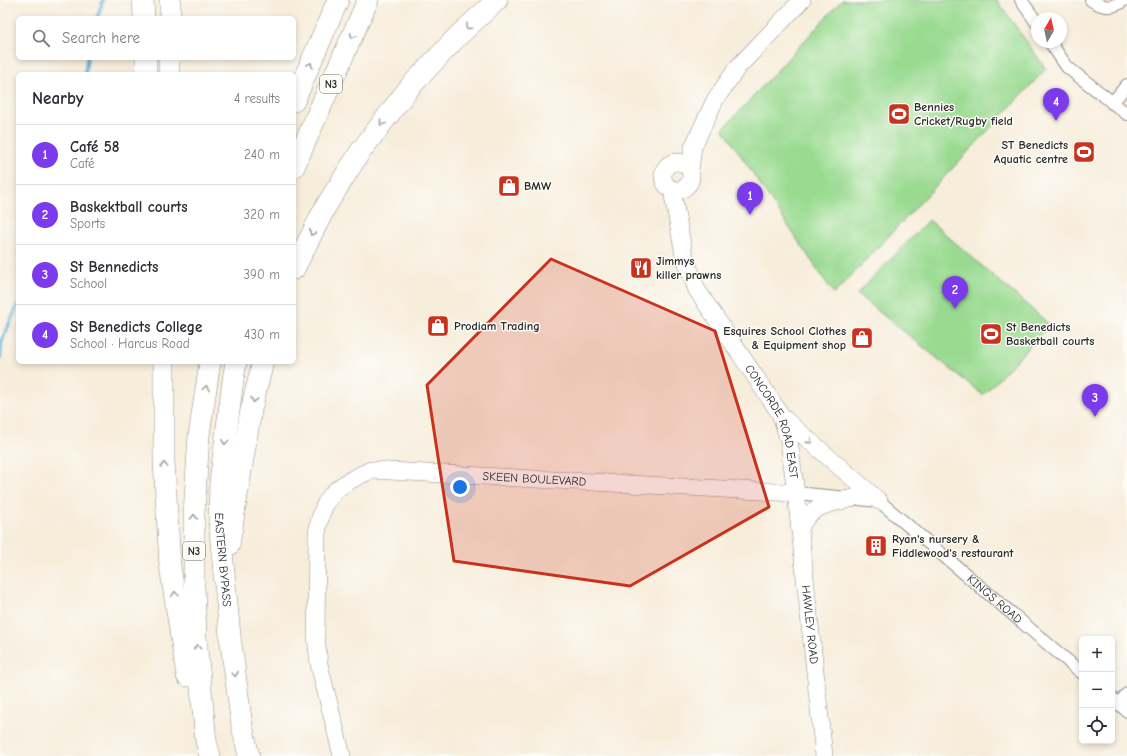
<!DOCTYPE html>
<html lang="en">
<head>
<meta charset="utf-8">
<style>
	body { margin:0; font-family:"Comic Neue",sans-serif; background:#f7f7f7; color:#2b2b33 }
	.controls { position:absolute; right:12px; bottom:12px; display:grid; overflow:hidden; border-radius:6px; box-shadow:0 2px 6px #0003 }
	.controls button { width:36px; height:36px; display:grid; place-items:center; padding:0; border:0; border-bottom:1px solid #e1e1e2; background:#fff; color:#2b2b33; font:20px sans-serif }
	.compass { position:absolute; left:1031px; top:12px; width:36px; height:36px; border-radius:50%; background:#fff; box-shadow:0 2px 6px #0003; rotate:9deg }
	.you { position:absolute; left:460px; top:487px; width:14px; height:14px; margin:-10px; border:3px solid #fff; border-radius:50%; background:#1a73e8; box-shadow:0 0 0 6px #1a73e833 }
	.badge { display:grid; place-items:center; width:26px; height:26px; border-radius:50%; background:#7c3aed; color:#fff; font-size:13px; font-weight:700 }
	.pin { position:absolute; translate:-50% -33px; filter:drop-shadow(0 1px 2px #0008) }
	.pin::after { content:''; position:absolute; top:21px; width:14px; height:12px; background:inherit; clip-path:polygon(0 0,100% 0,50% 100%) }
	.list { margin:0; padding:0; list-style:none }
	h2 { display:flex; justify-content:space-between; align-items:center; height:52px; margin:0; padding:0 16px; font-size:17px }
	h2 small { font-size:13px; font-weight:400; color:#7c7c81 }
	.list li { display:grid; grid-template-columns:26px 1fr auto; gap:12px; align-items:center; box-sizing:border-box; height:60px; padding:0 16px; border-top:1px solid #e1e1e2 }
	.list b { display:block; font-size:15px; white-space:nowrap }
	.list p { margin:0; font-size:13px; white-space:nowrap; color:#7c7c81 }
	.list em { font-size:13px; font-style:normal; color:#7c7c81 }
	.icon { flex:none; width:22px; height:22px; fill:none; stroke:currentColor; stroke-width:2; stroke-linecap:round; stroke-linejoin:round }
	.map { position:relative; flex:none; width:1127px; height:756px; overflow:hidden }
	.search { position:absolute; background:#fff; box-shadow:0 2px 6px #0003; left:16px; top:16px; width:280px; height:44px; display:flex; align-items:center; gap:10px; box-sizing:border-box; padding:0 14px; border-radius:6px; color:#7c7c81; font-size:15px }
	.panel { position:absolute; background:#fff; box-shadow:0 2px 6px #0003; left:16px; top:72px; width:280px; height:292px; border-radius:6px }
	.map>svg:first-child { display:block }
	.pitch { fill:#99da90; stroke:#62825e }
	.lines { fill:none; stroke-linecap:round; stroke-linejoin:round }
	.stream { stroke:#5bb2d7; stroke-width:3.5 }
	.street-casing { stroke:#918c83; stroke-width:14 }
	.secondary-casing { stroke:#918c83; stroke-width:18 }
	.highway-casing { stroke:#918c83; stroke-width:22 }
	.street { stroke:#fff; stroke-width:12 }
	.secondary { stroke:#fff; stroke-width:17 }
	.highway { stroke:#fff; stroke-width:21 }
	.oneway { stroke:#a0a0a0 }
	.marked { fill:#c8321e; fill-opacity:0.2; stroke:#c8321e; stroke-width:3; stroke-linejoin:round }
	.labels { text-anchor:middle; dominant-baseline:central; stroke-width:3; stroke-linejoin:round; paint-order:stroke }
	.shield { fill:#fdfcf7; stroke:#6a6a68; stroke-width:1 }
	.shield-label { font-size:11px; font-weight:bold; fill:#2b2b2b }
	.poi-label { font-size:12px; font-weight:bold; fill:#2b2b2b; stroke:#fdfcf7; text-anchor:start }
	.street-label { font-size:12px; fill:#2b2b2b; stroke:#fdfcf7 }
</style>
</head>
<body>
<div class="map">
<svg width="1127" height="756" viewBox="0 0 1127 756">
	<rect width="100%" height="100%" fill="#fdfcf7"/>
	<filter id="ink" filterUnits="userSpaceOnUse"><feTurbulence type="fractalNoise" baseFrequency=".025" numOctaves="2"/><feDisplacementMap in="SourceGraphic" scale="8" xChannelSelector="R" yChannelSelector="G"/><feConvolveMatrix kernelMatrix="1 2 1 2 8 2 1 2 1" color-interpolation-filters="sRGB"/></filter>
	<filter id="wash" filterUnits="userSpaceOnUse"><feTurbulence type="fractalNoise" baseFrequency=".012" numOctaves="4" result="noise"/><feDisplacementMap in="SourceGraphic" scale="16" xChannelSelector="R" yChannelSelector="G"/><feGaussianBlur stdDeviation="0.9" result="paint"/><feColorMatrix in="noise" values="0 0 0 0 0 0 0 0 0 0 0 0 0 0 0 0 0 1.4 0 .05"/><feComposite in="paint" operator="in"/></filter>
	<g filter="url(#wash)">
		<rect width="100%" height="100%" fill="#f7eddb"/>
		<!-- pitch -->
		<path class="pitch" d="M842 0H997L1046 69 834 294 723 129Z
			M929 220 1050 325 983 395 857 294Z"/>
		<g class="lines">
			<!-- stream -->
			<path class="stream" d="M97 18 103 0
				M85 74 87 58
				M0 358 2 340 18 304"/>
		</g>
	</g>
	<g filter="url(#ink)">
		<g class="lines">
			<!-- street casing -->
			<g class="street-casing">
				<g id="street">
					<path d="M1021 0 1037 23"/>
					<path d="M1091 0C1103 8 1113 9 1124 0"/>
					<path d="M1050 42 1067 67 1127 114"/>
					<path d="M1112 103 1127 85"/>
					<path id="s1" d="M796 493 879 501 1082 673"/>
					<path d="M1112 698 1127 711"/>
					<path d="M1119 704 1127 694"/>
				</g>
			</g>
			<!-- secondary casing -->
			<g class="secondary-casing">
				<g id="secondary">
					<circle cx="677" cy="176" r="14"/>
					<path d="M690 170 693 147 715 100 737 68 802 0"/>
					<path id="s2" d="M672 190 684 255 697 290 781 415 789 441 796 493 824 756"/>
					<path d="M781 416 879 501"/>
					<path d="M800 528C811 504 830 504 853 498"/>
					<path id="s3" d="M342 756 319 664 316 637 317 534C322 494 337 486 371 470L796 493"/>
				</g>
			</g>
			<!-- highway casing -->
			<g class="highway-casing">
				<g id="highway">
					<path d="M143 0 144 18"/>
					<path d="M170 18V0"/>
					<path d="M146 58V74"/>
					<path d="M169 74V58"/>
					<path d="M294 101 338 0"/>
					<path d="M294 167 368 0"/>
					<path d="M294 269 326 206 360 152 409 88 458 36 497 0"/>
					<path d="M164 362V461L170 566 187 676"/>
					<path id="s4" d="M236 362 233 380 220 482 219 521 230 636 242 726 249 756"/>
					<path d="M229 545 251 410 263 362"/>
					<path d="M210 756 206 741 196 637 194 587V514L199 435 210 362"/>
				</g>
			</g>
			<!-- street -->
			<use href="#street" class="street"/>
			<!-- secondary -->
			<use href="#secondary" class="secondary"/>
			<!-- highway -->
			<use href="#highway" class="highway"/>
		</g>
		<!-- one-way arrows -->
		<defs><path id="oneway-chevron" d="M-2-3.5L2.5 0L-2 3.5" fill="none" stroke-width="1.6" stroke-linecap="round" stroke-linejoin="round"/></defs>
		<g class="oneway">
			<use href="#oneway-chevron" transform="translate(468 27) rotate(136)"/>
			<use href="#oneway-chevron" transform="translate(353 36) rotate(114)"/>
			<use href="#oneway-chevron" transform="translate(310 65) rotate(-66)"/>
			<use href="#oneway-chevron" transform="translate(382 123) rotate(127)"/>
			<use href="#oneway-chevron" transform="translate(312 233) rotate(117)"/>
			<use href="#oneway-chevron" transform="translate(206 388) rotate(-81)"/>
			<use href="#oneway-chevron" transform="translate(254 400) rotate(104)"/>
			<use href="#oneway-chevron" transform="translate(810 441) rotate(41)"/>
			<use href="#oneway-chevron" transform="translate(225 442) rotate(97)"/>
			<use href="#oneway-chevron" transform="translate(164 465) rotate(-93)"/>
			<use href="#oneway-chevron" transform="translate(194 517) rotate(-89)"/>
			<use href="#oneway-chevron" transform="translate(175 594) rotate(-98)"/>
			<use href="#oneway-chevron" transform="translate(197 647) rotate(-95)"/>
			<use href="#oneway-chevron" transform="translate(235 674) rotate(82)"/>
		</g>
	</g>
	<!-- marked area -->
	<path class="marked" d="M551 259 715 331 769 507 630 586 454 561 427 385Z"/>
	<!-- icons -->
	<defs>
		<g id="stadium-square" transform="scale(1.15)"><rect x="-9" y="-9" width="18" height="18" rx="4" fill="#c8321e" stroke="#fdfcf7"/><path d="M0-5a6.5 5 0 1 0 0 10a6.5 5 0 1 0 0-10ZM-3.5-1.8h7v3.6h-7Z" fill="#fff"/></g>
		<g id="shop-square" transform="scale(1.15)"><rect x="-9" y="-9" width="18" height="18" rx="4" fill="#c8321e" stroke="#fdfcf7"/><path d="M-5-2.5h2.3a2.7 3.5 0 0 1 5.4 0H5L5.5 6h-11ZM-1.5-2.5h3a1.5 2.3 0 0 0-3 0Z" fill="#fff"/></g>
		<g id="restaurant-square" transform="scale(1.15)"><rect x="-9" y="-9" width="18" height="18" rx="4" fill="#c8321e" stroke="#fdfcf7"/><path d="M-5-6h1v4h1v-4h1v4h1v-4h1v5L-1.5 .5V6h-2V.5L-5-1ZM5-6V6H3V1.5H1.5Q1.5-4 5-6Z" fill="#fff"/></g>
		<g id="building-square" transform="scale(1.15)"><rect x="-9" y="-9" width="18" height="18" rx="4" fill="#c8321e" stroke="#fdfcf7"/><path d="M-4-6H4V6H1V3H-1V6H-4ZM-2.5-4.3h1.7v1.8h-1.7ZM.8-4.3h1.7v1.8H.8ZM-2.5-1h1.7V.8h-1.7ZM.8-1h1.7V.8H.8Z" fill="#fff"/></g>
	</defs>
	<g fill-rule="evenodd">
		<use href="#stadium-square" x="899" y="114"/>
		<use href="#stadium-square" x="1084" y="152"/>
		<use href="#shop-square" x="509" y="186"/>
		<use href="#restaurant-square" x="641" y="268"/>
		<use href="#shop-square" x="438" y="326"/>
		<use href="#stadium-square" x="991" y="334"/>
		<use href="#shop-square" x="862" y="338"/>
		<use href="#building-square" x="876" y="546"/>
	</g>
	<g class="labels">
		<!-- shield labels -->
		<g class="shield">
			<rect x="320" y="75" width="22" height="18" rx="3"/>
			<rect x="183" y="542" width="22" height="18" rx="3"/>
		</g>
		<g class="shield-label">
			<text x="331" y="84">N3</text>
			<text x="194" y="551">N3</text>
		</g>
		<!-- poi labels -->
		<g class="poi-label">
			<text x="914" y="107">Bennies<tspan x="914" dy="14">Cricket/Rugby field</tspan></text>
			<text x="1068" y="145" text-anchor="end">ST Benedicts<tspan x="1068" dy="14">Aquatic centre</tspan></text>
			<text x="524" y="186">BMW</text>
			<text x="656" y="261">Jimmys<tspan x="656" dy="14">killer prawns</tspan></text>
			<text x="454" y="326">Prodiam Trading</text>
			<text x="1006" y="327">St Benedicts<tspan x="1006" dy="14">Basketball courts</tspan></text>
			<text x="846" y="331" text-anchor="end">Esquires School Clothes<tspan x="846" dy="14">&amp; Equipment shop</tspan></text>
			<text x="892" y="539">Ryan's nursery &amp;<tspan x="892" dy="14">Fiddlewood's restaurant</tspan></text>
		</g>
		<!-- street labels -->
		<g class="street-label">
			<text stroke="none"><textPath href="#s2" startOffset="257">CONCORDE ROAD EAST</textPath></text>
			<text stroke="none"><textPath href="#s3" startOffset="478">SKEEN BOULEVARD</textPath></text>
			<text stroke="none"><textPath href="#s4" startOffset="199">EASTERN BYPASS</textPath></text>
			<text stroke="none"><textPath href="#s1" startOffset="235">KINGS ROAD</textPath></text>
			<text stroke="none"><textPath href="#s2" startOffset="466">HAWLEY ROAD</textPath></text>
		</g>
	</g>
</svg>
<div class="controls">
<button>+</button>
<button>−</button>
<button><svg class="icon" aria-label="locate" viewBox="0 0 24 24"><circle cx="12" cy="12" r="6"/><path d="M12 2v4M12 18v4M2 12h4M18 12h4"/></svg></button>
</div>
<svg class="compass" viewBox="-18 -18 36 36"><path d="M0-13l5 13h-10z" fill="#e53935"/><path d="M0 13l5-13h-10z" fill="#7c7c81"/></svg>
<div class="you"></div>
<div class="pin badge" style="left:750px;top:215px">1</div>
<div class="pin badge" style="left:955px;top:309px">2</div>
<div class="pin badge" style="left:1095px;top:417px">3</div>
<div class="pin badge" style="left:1056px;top:121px">4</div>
<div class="search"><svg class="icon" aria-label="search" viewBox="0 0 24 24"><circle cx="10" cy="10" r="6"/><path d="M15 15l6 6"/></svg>Search here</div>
<section class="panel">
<h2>Nearby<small>4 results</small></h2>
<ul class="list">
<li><span class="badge">1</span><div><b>Café 58</b><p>Café</p></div><em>240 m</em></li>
<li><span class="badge">2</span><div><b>Baskektball courts</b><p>Sports</p></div><em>320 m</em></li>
<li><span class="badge">3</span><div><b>St Bennedicts</b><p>School</p></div><em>390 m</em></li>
<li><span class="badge">4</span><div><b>St Benedicts College</b><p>School · Harcus Road</p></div><em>430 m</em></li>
</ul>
</section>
</div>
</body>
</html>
